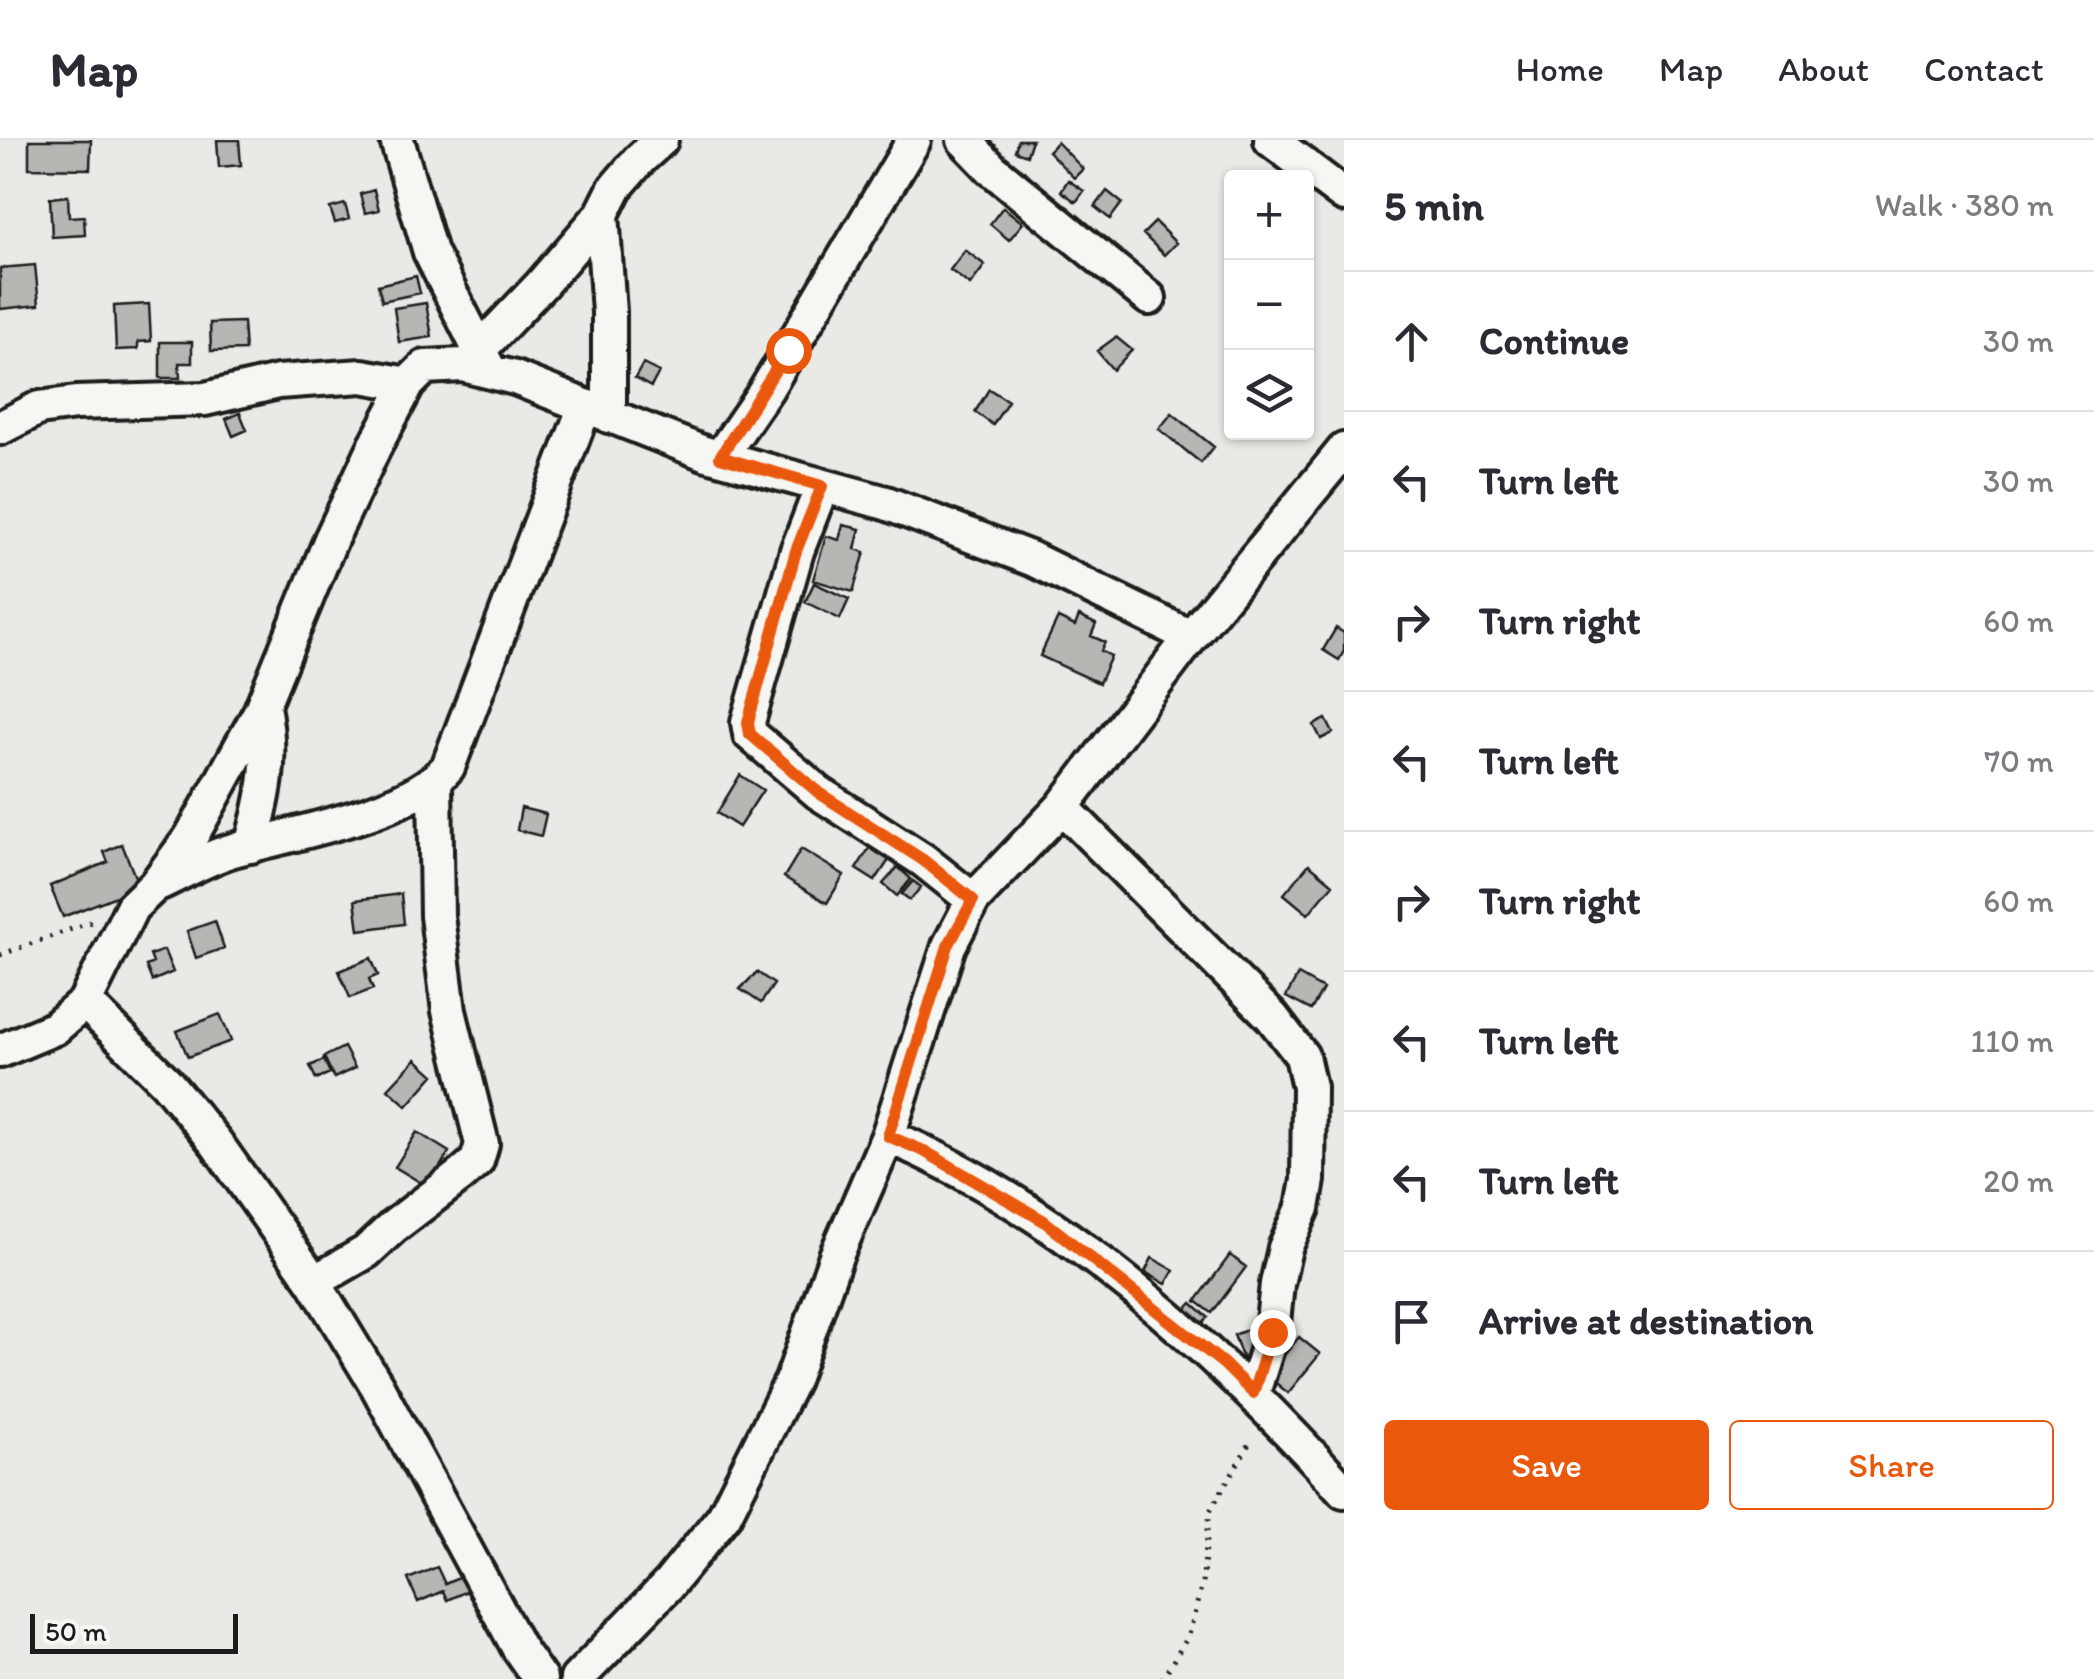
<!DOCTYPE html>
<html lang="en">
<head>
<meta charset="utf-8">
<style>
	body { margin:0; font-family:Itim,sans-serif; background:#f2f2f3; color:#2b2b33 }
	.controls { position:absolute; right:30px; top:30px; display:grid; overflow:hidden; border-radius:10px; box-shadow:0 2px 8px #0004 }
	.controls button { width:90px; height:90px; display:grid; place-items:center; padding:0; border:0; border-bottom:2px solid #e1e1e2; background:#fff; color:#2b2b33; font:50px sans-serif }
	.scale { position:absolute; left:30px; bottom:25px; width:208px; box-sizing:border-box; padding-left:10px; border:5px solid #1c1c1c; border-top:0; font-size:28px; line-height:35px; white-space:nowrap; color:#1c1c1c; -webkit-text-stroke:8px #f6f6f2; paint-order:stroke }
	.stop { position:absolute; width:30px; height:30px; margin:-22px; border:8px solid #ea580c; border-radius:50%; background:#fff }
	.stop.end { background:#ea580c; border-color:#fff; box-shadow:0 2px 10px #0008 }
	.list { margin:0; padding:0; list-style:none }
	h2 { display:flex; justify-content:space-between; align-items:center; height:130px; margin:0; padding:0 40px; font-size:42px }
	h2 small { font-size:32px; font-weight:400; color:#7c7c81 }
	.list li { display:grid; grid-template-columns:65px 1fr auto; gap:30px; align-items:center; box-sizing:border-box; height:140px; padding:0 40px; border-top:2px solid #e1e1e2 }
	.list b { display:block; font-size:38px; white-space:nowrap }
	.list em { font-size:32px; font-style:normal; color:#7c7c81 }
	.actions { display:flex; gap:20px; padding:30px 40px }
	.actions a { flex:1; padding:22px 0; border:2px solid #ea580c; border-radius:10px; text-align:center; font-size:35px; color:#ea580c }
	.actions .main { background:#ea580c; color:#fff }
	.icon { flex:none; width:55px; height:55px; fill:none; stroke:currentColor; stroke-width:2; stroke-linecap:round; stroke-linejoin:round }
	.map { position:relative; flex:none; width:1344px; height:1539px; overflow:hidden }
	header { display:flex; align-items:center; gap:60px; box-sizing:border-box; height:140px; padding:0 50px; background:#fff; border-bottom:2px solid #e1e1e2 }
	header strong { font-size:48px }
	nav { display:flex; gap:55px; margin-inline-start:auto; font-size:35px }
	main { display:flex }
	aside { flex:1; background:#fff }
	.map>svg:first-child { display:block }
	.building { fill:#b6b6b3; stroke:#1c1c1c; stroke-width:2.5 }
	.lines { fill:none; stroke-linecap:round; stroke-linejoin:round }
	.street-casing { stroke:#1c1c1c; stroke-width:40 }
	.path { stroke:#1c1c1c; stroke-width:5; stroke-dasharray:2.5 8; stroke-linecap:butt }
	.street { stroke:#f6f6f2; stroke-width:32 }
	.route { stroke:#ea580c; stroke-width:12 }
</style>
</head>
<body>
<header>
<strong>Map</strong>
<nav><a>Home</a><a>Map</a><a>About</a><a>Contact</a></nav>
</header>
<main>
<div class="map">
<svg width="1344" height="1539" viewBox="0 0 1344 1539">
	<rect width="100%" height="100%" fill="#e9e9e5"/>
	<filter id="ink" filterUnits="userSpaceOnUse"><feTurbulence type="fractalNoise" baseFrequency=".01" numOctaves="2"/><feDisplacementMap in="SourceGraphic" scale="20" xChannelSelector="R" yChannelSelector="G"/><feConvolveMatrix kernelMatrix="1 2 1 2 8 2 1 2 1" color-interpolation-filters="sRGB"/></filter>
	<g filter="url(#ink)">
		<!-- building -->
		<path class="building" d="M29 0H91L90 29 29 28Z
			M217 0H239L241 25 219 27Z
			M1018 0H1032L1027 15 1015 11Z
			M1057 2 1083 29 1074 38 1048 11Z
			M1068 40 1084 51 1076 62 1061 51Z
			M374 50 379 70 365 73 360 54Z
			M1107 51 1122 63 1110 79 1095 67Z
			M68 56 69 77 84 76 85 95 52 97 50 58Z
			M345 64 349 79 335 83 330 68Z
			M1003 67 1023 83 1009 100 990 84Z
			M1155 82 1176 103 1164 115 1143 94Z
			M965 110 985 125 970 145 950 130Z
			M35 125 39 165 0 169V128Z
			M416 136 420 153 382 161 378 145Z
			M426 163 432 197 399 202 394 168Z
			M149 164 151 201 138 202V209L116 210 114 166Z
			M243 182 245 210 211 211 210 183Z
			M1116 197 1132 210 1113 230 1097 211Z
			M160 202H192V223H179L180 238H160Z
			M643 224 659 232 651 247 635 238Z
			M989 249 1008 261 993 285 975 272Z
			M240 273 247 290 233 296 226 279Z
			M1172 273 1214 307 1201 323 1159 289Z
			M843 385 860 389 855 409 865 412 853 452 813 440 826 396 839 400Z
			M814 443 849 459 840 479 805 462Z
			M1079 476 1096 484 1091 496 1105 502 1101 511 1111 516 1099 543 1040 516 1058 478 1075 486Z
			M1336 488 1344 493V511L1339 520 1323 510Z
			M1326 579 1333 593 1321 599 1314 585Z
			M740 635 763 650 739 687 717 673Z
			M521 668 546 674 541 696 517 690Z
			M122 704 139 747 63 777 50 746 108 722 104 712Z
			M870 707 889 720 875 741 856 729Z
			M801 709 844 735 827 763 784 737Z
			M1309 724 1333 744 1308 774 1284 754Z
			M898 727 911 739 897 756 883 744Z
			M913 741 921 747 910 760 902 754Z
			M401 754 404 784 359 790 355 760Z
			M215 781 224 808 196 818 187 791Z
			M164 810 173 832 152 841 146 826 153 823 150 815Z
			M371 818 378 835 369 839 373 849 350 858 339 831Z
			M757 832 774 844 761 863 740 849Z
			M1298 835 1323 849 1311 870 1286 857Z
			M220 874 231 901 188 917 177 891Z
			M344 907 355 928 334 938 324 917Z
			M416 919 434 935 407 966 388 949Z
			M324 920 330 933 316 939 310 926Z
			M417 992 449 1012 428 1047 395 1027Z
			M1230 1115 1246 1127 1212 1173 1196 1161Z
			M1152 1118 1174 1130 1166 1144 1145 1132Z
			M1192 1163 1208 1177 1196 1190 1181 1175Z
			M1254 1187 1263 1210 1243 1219 1234 1195Z
			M1299 1197 1320 1214 1288 1253 1267 1236Z
			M437 1427 445 1444 463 1436 469 1450 447 1460 443 1451 418 1462 408 1439Z"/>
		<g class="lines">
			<!-- street casing -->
			<g class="street-casing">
				<path id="street" d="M397 0 430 112 488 227
					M964 0 993 30 1149 158
					M1271 0 1344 55
					M602 74 609 172V276
					M481 208 541 145 602 74 615 48 640 19 661 0
					M0 288 39 268 76 263 205 259 278 242 362 236 408 244
					M720 317 766 250 914 0
					M822 346 797 411 748 582 750 594 819 653 923 720 973 760
					M1062 667 1272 877 1302 916 1309 947 1308 1040 1303 1068 1285 1108 1277 1144 1272 1192 1253 1253
					M251 706C265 655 273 619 263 566
					M160 743C184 732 210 716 237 709 296 692 409 674 448 627L585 266
					M85 862 166 942 216 1003 314 1142 377 1246 519 1509 540 1539
					M0 911 55 888 85 862 132 767 155 745 191 697 260 572 331 399 375 306 408 244 425 227 463 225 515 238 704 313 886 363 1032 419 1191 497
					M888 996C1063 1070 1218 1211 1344 1351
					M314 1142 366 1112 393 1087 461 1035 477 1021 482 1004 449 871 437 776 435 643
					M577 1539 668 1445 724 1376 792 1240 836 1116 888 996 949 806 973 760 1062 667 1191 497 1344 310"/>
			</g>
			<!-- path -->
			<path class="path" d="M0 815 91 782
				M1162 1539 1189 1495 1202 1444 1210 1371 1252 1299"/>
			<!-- street -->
			<use href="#street" class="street"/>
		</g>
	</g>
	<g class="lines" filter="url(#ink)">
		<!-- route -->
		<path class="route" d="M788 210 720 317 822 346 796 411 748 582 750 594 819 653 923 720 973 760 948 806 888 996 924 1011 1044 1081 1224 1224 1253 1253 1272 1192"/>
	</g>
</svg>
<div class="controls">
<button>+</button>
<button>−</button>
<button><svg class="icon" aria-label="layers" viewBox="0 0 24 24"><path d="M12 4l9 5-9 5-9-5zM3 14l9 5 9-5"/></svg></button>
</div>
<div class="scale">50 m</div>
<div class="stop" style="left:788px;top:210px"></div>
<div class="stop end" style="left:1272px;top:1192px"></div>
</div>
<aside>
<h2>5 min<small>Walk · 380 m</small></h2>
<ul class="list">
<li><svg class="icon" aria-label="ahead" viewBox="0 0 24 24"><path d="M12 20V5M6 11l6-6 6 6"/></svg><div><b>Continue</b></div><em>30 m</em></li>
<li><svg class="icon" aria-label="left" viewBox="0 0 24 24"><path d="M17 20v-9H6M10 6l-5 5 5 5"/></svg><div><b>Turn left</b></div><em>30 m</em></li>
<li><svg class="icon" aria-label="right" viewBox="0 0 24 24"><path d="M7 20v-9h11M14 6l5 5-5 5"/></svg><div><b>Turn right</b></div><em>60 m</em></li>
<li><svg class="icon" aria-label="left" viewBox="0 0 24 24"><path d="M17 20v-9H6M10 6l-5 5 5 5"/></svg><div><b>Turn left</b></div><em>70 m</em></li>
<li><svg class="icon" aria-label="right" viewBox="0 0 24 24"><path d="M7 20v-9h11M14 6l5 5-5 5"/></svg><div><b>Turn right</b></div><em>60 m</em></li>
<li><svg class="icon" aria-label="left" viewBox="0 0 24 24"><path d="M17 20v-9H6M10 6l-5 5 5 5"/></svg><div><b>Turn left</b></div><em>110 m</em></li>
<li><svg class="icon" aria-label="left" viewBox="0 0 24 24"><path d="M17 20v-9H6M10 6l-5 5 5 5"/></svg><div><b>Turn left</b></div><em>20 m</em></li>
<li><svg class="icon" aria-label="arrive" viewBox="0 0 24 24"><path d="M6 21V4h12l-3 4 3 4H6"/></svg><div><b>Arrive at destination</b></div></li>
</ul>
<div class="actions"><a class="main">Save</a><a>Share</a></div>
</aside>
</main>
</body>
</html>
